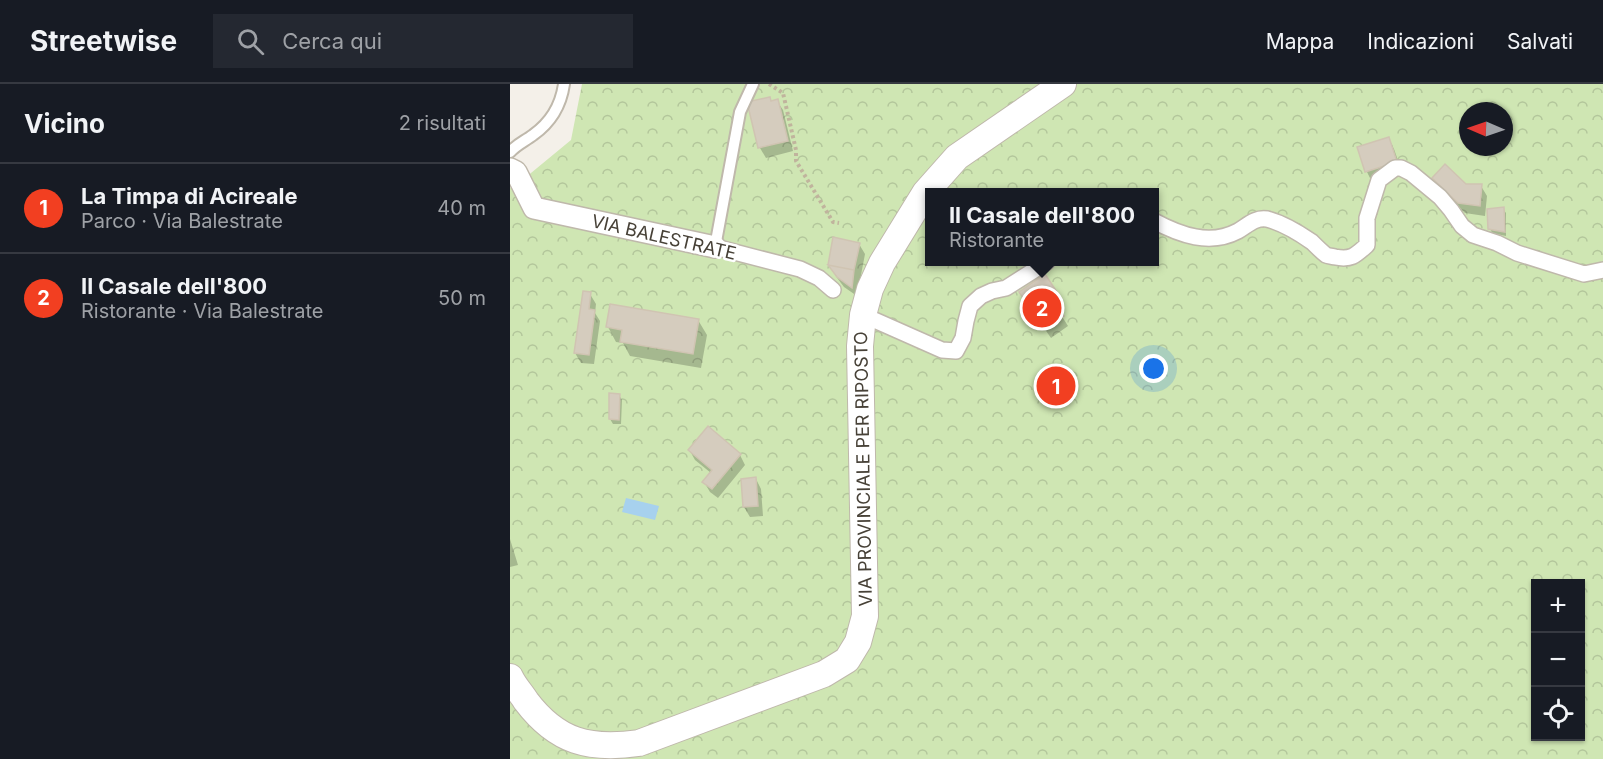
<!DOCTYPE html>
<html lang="it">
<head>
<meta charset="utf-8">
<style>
	body { margin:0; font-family:Inter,sans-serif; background:#242831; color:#f1f3f6 }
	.controls { position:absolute; right:18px; bottom:18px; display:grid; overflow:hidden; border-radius:0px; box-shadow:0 2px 4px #0004 }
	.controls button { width:54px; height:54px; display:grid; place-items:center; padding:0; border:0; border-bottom:2px solid #363941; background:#171b24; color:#f1f3f6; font:30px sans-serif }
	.compass { position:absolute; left:949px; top:18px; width:54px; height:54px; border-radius:50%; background:#171b24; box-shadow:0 2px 4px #0004; rotate:272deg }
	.you { position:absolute; left:644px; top:285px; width:21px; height:21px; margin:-15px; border:4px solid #fff; border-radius:50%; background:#1a73e8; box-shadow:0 0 0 9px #1a73e833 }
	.badge { display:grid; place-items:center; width:39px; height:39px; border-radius:50%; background:#f23f21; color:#fff; font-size:20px; font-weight:700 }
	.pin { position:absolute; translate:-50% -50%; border:3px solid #fff; box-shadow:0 2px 6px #0006 }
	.popup { position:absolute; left:415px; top:104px; width:234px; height:78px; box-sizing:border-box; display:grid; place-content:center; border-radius:0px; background:#171b24; filter:drop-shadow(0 2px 4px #0005); font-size:20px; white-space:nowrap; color:#9ea1a6 }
	.popup b { font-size:22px; color:#f1f3f6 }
	.popup::after { content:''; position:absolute; left:50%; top:100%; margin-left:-12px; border:12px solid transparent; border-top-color:#171b24 }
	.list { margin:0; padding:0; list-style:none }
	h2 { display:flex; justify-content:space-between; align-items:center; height:78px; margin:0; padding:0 24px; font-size:26px }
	h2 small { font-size:20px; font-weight:400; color:#9ea1a6 }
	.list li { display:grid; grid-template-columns:39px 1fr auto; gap:18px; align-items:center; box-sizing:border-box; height:90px; padding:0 24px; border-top:2px solid #363941 }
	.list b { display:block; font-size:22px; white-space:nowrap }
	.list p { margin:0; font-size:20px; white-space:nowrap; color:#9ea1a6 }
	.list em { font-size:20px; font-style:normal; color:#9ea1a6 }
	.icon { flex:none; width:33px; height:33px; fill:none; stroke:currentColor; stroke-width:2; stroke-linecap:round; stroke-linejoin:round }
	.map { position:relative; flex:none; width:1093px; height:675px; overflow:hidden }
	header { display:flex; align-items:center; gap:36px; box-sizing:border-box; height:84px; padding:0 30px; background:#171b24; border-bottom:2px solid #363941 }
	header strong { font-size:28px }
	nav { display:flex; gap:33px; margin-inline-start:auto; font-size:21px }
	.search { width:420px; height:54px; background:#242831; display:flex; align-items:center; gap:15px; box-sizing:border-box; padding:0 21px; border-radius:0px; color:#9ea1a6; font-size:22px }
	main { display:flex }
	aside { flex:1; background:#171b24 }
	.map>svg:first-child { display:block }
	.forest { fill:url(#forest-crowns); fill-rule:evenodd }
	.water { fill:#a7d1ee }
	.shadow { fill:#0003 }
	.building { fill:#d5ccbe; stroke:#d0c4b2; stroke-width:1.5 }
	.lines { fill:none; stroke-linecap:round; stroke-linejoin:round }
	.service-casing { stroke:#bfb8ab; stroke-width:14 }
	.pedestrian-casing { stroke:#bfb8ab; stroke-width:18 }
	.minor-casing { stroke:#bfb8ab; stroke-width:24 }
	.tertiary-casing { stroke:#bfb8ab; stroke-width:28 }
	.path { stroke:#c0b49d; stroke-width:4; stroke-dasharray:3 3; stroke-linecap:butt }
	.service { stroke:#fff; stroke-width:10 }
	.pedestrian { stroke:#fff; stroke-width:15 }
	.minor { stroke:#fff; stroke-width:21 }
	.tertiary { stroke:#fff; stroke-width:26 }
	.labels { text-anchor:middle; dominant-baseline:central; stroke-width:5; stroke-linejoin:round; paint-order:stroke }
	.street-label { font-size:18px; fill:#474137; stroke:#fff }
</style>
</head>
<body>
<header>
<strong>Streetwise</strong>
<div class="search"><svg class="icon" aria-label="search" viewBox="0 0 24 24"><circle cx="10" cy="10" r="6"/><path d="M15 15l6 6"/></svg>Cerca qui</div>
<nav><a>Mappa</a><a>Indicazioni</a><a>Salvati</a></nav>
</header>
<main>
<aside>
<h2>Vicino<small>2 risultati</small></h2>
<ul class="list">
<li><span class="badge">1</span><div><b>La Timpa di Acireale</b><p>Parco · Via Balestrate</p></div><em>40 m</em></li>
<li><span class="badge">2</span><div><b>Il Casale dell'800</b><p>Ristorante · Via Balestrate</p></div><em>50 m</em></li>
</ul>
</aside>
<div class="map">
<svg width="1093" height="675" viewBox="0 0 1093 675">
	<defs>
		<pattern id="forest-crowns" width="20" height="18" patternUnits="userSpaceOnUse" patternTransform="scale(1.5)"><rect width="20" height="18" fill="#cfe6b3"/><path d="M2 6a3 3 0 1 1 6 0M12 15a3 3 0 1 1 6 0" fill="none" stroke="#b3c69b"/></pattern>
	</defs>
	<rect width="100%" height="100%" fill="#f4f0e9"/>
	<!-- forest -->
	<path class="forest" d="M72 0H1093V675H0V104L4 103 61 56ZM958 27H994V63H958ZM420 109H644V178H420ZM1026 500H1070V652H1026Z"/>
	<!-- water -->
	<path class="water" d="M116 414 149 422 145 436 112 428Z"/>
	<!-- shadow -->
	<path class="shadow" d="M267 17 273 26 283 67 256 74 250 64 238 20Z
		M879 55 884 65 892 88 862 98 857 88 849 64Z
		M924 94 955 101 971 102 977 112 975 132 955 129 930 104Z
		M993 125 996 129V152L982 149 980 144Z
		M349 160 355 170 347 212 334 203 325 191Z
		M535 192 552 218 546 223 558 242 541 254 516 218Z
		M80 210 86 220 85 229 90 237 84 280 71 279 65 269Z
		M188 236 197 251 191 284 120 272 113 259 106 258 98 243Z
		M109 311 112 316 111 340H103L100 335Z
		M180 367 230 371 235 381 208 414 200 408 194 398 201 389 185 376Z
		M246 395 251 405 253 432 240 433 234 423 233 396Z
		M0 455 8 481 0 483Z"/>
	<!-- building -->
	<path class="building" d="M260 13 261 17 268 15 278 57 248 64 237 18Z
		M879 53 887 78 855 88 847 63Z
		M935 80 956 100H972L970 122 948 119 922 94Z
		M994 123 995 148 978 145 977 125Z
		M323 153 350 159 344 186 318 181Z
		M318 181 344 186 342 204 327 193Z
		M535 190 547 208 521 226 509 208Z
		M73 207 81 208 79 225 85 226 79 271 64 269Z
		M541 213 554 232 534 245 521 226Z
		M100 220 189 235 183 270 110 258 112 246 96 243Z
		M99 309 110 310 109 336 99 335Z
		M198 342 231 370 202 405 192 398 202 386 178 366Z
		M246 393 248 422 233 423 231 395Z"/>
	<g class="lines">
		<!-- service casing -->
		<g class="service-casing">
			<path id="service" d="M0 68C6 61 15 57 23 51 40 39 51 21 54 0
				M205 163 230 28 243 0"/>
		</g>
		<!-- pedestrian casing -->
		<g class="pedestrian-casing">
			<path id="pedestrian" d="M644 137C670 151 700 162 728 147 737 142 745 133 757 135 772 139 789 149 802 158 806 162 811 167 816 171 818 172 821 172 825 173 841 176 845 172 857 161V134L869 96 885 84H891L901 89 930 113 941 126 952 142 963 151 987 159 1007 169 1074 190 1093 186
				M205 163 290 185 309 194 323 206
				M353 231 432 266 446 267 453 254 456 237 460 222 471 212 482 207 496 204 537 178"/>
		</g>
		<!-- minor casing -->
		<g class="minor-casing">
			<path id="minor" d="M0 85 6 88 24 124 205 163"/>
		</g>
		<!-- tertiary casing -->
		<g class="tertiary-casing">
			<path id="tertiary" d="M0 593C4 602 11 609 16 617 47 658 79 666 129 659L314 590 337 576 348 558 355 532 350 262 353 231 360 205 372 179 415 109 447 73 553 0"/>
		</g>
		<!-- path -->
		<path class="path" d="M259 0 273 9 286 66V77L323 138 329 139"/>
		<!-- service -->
		<use href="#service" class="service"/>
		<!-- pedestrian -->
		<use href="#pedestrian" class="pedestrian"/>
		<!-- minor -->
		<use href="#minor" class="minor"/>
		<!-- tertiary -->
		<use href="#tertiary" class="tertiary"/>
	</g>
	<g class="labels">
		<!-- street labels -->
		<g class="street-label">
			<text transform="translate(154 153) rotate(13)">VIA BALESTRATE</text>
			<text transform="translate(353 385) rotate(-91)">VIA PROVINCIALE PER RIPOSTO</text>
		</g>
	</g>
</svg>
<div class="controls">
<button>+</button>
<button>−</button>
<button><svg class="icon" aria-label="locate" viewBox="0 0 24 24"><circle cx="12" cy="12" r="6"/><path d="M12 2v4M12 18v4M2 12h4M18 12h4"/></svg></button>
</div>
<svg class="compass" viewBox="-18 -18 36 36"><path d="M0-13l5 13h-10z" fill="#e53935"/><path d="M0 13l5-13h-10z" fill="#9ea1a6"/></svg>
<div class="you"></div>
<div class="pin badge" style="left:546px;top:302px">1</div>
<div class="pin badge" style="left:532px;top:224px">2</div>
<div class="popup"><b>Il Casale dell'800</b>Ristorante</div>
</div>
</main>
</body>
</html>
